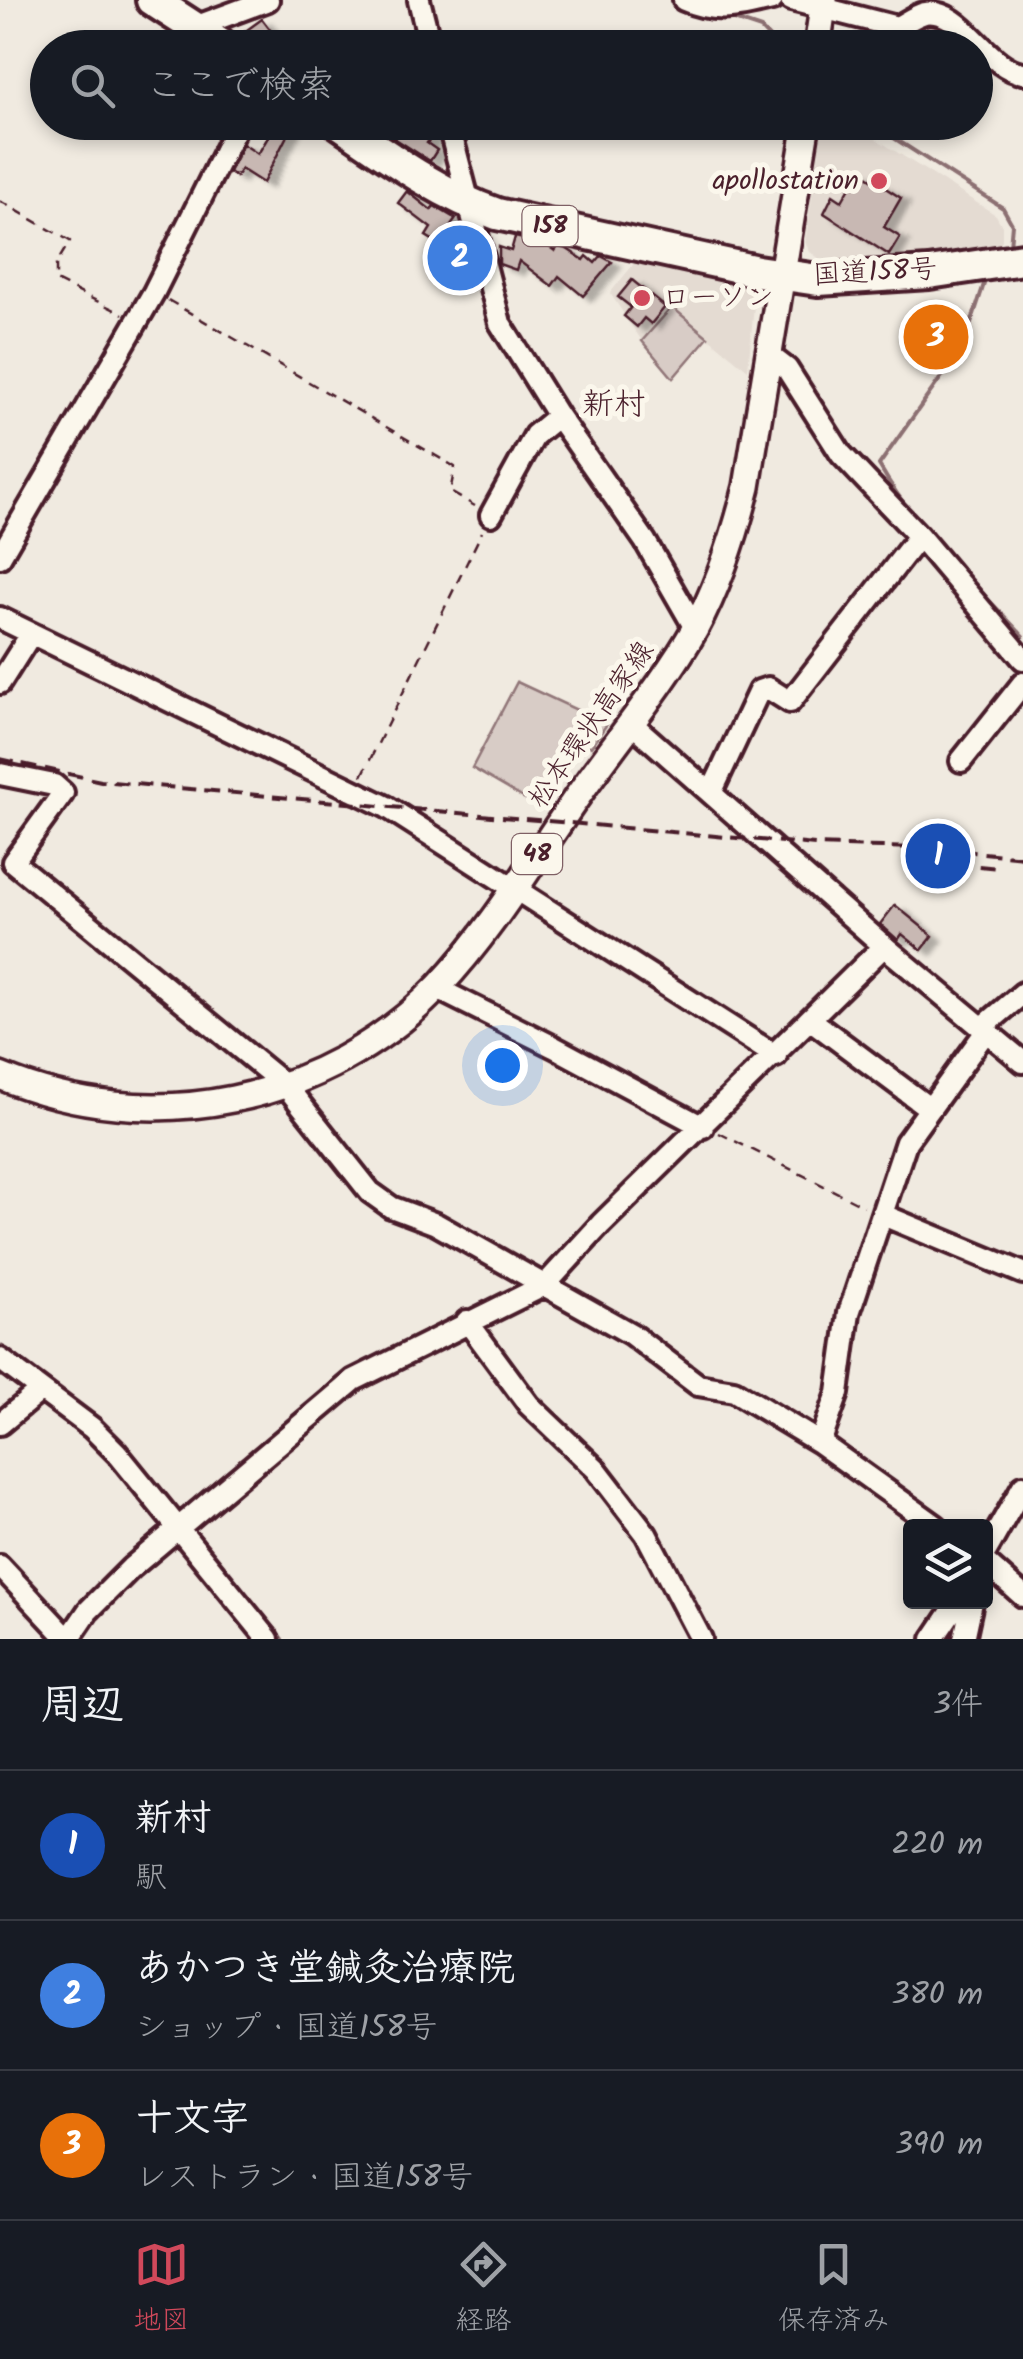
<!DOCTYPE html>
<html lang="ja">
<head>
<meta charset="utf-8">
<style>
	body { margin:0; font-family:Kalam,"Klee One",sans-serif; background:#20242c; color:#f1f3f6 }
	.controls { position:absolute; right:30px; bottom:30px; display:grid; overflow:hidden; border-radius:10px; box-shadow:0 5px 15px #0003 }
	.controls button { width:90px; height:90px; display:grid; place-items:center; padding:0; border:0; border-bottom:2px solid #363941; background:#171b24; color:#f1f3f6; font:50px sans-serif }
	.you { position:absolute; left:502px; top:1065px; width:35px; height:35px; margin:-25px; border:8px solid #fff; border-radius:50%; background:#1a73e8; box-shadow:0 0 0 15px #1a73e833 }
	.badge { display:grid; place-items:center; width:65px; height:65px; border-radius:50%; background:#d1495b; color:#fff; font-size:32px; font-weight:700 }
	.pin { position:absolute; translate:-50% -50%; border:5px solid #fff; box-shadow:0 2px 10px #0006 }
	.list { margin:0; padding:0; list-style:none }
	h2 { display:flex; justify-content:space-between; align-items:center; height:130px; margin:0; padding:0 40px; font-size:42px }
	h2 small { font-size:32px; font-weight:400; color:#9ea1a6 }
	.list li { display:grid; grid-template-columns:65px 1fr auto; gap:30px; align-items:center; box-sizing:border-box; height:150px; padding:0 40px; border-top:2px solid #363941 }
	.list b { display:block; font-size:38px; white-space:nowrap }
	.list p { margin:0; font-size:32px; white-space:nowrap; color:#9ea1a6 }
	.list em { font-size:32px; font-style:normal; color:#9ea1a6 }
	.icon { flex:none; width:55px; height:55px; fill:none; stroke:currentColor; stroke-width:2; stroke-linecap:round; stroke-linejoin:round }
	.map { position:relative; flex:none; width:1023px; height:1639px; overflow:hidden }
	.search { position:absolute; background:#171b24; box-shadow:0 5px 15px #0003; left:30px; right:30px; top:30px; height:110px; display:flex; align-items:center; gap:25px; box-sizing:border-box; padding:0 35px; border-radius:55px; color:#9ea1a6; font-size:38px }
	.sheet { height:580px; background:#171b24 }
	nav { display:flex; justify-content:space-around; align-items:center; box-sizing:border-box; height:140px; border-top:2px solid #363941; background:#171b24; font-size:28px; color:#9ea1a6 }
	nav a { display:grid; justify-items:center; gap:5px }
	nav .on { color:#d1495b }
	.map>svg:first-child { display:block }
	.built { fill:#e4dbd2 }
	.green { fill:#d8ccc6; stroke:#917678; stroke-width:2.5 }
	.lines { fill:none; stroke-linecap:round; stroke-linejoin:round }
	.stream { stroke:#8c6f72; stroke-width:4 }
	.building { fill:#c8b8b3; stroke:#4a1f2b; stroke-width:2.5; filter:url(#shadow) }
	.minor-casing { stroke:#4a1f2b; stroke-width:28 }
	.major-casing { stroke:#4a1f2b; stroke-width:32 }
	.highway-casing { stroke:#4a1f2b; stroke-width:38 }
	.path { stroke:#4a1f2b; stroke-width:2.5; stroke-dasharray:10 8; stroke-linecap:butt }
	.minor { stroke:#fbf7ec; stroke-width:20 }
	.major { stroke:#fbf7ec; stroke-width:25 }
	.highway { stroke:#fbf7ec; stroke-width:30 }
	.rail { stroke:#4a1f2b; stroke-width:4; stroke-dasharray:15 8; stroke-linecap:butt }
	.poi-dot { fill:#d1495b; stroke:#fbf7ec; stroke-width:4 }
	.labels { text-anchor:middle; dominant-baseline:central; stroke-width:10; stroke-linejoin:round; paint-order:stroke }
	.shield { fill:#fbf7ec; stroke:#7f6065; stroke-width:2.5 }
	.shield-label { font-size:25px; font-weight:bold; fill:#4a1f2b }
	.poi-label { font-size:28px; fill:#4a1f2b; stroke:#fbf7ec; text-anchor:end }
	.street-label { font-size:28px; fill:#4a1f2b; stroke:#fbf7ec }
	.quarter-label { font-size:32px; fill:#4a1f2b; stroke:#fbf7ec }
</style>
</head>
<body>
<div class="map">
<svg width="1023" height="1639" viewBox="0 0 1023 1639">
	<defs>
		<filter id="shadow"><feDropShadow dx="9" dy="5" stdDeviation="2.5" flood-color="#0004"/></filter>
	</defs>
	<rect width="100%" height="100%" fill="#f0eae0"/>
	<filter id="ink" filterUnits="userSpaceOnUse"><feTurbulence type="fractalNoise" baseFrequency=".01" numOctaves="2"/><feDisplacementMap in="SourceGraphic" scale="20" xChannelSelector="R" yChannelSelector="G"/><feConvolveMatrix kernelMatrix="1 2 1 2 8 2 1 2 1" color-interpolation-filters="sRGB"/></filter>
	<g filter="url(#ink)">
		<!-- built -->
		<path class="built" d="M823 123H851L996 215 1002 226V240L998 248 882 263H838L820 259 810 252 805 242Z
			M637 260 728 279 749 290 754 305 748 370 672 308 642 341 610 293Z"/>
		<!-- green -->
		<path class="green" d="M672 307 708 337 673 378 642 341Z
			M517 682 607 724 591 747 570 737 537 806 472 768Z"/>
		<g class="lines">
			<!-- stream -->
			<path class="stream" d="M728 18 761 29 779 48
				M869 122 1003 208 1012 224 1010 246
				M984 284 964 345 879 465C915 529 974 583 1023 636
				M0 1345 84 1409
				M231 1578 282 1639"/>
		</g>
		<!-- building -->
		<path class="building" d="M262 19 278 40 269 48H250L240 35Z
			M277 122H294L263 183 241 169 236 177 229 172 243 144 258 154Z
			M405 122H435L436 131 427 143 437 150 430 161 394 138Z
			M859 171 901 198 884 227 900 237 889 255 824 213 833 195 842 201Z
			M407 191 431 210 434 206 456 219 448 230 468 253 471 268 460 278 437 251 442 246 426 236 431 228 398 203Z
			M515 237 545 244 555 251 558 247 567 249 584 260 587 256 595 263 601 256 612 262 583 296 559 276 552 286 519 261 516 270 499 264V247L511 251Z
			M632 280 665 307 651 324 644 318 637 327 624 316 631 307 618 297Z
			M945 317 958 337 926 357 913 338Z
			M895 905 933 936 922 950 902 934 898 940 880 924Z"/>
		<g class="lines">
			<!-- minor casing -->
			<g class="minor-casing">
				<path id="minor" d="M419 0 431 48
					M684 0C715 14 739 8 772 0
					M791 0 897 27C905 23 916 15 925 13 962 7 987 69 1023 73
					M195 27 268 0
					M448 122 500 323 558 416 645 541 695 628
					M770 356 787 369 841 454 919 536 1023 659
					M491 515 535 435 558 416
					M0 557 154 292 239 122
					M0 618 387 807 776 1056
					M0 683 31 634
					M630 722 884 946 1023 1062
					M961 761 1023 683
					M0 774 54 785 63 793 13 862 286 1086 370 1192 391 1207 436 1224 631 1334 698 1385 734 1391 820 1443 936 1526
					M712 791 759 691 768 688 790 702 919 536
					M436 988 554 1047 703 1127
					M811 1020 929 1108
					M983 1027 1023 993
					M883 1215 1023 1273
					M467 1321 529 1405 596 1469 646 1534 701 1639
					M0 1359 92 1428 117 1453 268 1639
					M0 1424 41 1390
					M820 1443 838 1393 849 1313 906 1142 987 1030
					M986 1551 1023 1486
					M986 1563 1023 1596
					M0 1566 68 1639
					M69 1639 88 1611 131 1568 354 1380 545 1285 601 1224 884 946
					M933 1639 958 1602
					M964 1639 972 1602"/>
			</g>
			<!-- major casing -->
			<g class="major-casing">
				<path id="major" d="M817 48 824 0
					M0 1076C151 1139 325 1104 439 986 494 928 536 855 582 790 619 737 663 685 695 629 719 585 735 535 747 487L807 122"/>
			</g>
			<!-- highway casing -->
			<g class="highway-casing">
				<path id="highway" d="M152 0 226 48
					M338 122C389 157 439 194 497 214L757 271 818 280 929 273 1023 259"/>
			</g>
			<!-- path -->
			<path class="path" d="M0 201 70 241 56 264V281L123 314
				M168 300 455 467 450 492 475 506
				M362 776 482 532
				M719 1133 864 1206"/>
			<!-- minor -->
			<use href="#minor" class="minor"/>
			<!-- major -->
			<use href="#major" class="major"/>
			<!-- highway -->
			<use href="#highway" class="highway"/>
			<!-- rail -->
			<path class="rail" d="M0 759 101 781 816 845 944 849 1023 857
				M910 860 1000 868"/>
		</g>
	</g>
	<!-- markers -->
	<g class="poi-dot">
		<circle cx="879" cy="181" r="10"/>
		<circle cx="642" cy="298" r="10"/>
	</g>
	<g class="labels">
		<!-- shield labels -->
		<g class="shield">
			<rect x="522.5" y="206" width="55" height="40" rx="8"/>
			<rect x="512" y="834" width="50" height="40" rx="8"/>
		</g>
		<g class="shield-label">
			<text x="550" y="226">158</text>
			<text x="537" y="854">48</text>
		</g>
		<!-- poi labels -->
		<g class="poi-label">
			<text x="859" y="181">apollostation</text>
			<text x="662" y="298" text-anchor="start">ローソン</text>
		</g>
		<!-- street labels -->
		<g class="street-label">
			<text transform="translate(875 273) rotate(-3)">国道158号</text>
			<text transform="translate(592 725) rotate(-55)">松本環状高家線</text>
		</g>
		<!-- quarter labels -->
		<g class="quarter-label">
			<text x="614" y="405">新村</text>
		</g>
	</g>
</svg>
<div class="controls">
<button><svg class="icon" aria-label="layers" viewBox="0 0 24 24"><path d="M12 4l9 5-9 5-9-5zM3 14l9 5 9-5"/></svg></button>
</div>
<div class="you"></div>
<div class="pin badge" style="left:938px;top:856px;background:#1a4fb4">1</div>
<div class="pin badge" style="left:460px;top:258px;background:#3f7fe0">2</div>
<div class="pin badge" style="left:936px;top:337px;background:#e8710a">3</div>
<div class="search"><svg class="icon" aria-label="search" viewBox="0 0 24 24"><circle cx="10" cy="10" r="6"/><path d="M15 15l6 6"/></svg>ここで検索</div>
</div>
<section class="sheet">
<h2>周辺<small>3件</small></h2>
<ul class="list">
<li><span class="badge" style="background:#1a4fb4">1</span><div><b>新村</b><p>駅</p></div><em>220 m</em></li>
<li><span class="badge" style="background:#3f7fe0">2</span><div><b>あかつき堂鍼灸治療院</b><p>ショップ · 国道158号</p></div><em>380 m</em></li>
<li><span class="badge" style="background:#e8710a">3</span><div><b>十文字</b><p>レストラン · 国道158号</p></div><em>390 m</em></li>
</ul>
</section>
<nav>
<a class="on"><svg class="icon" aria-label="map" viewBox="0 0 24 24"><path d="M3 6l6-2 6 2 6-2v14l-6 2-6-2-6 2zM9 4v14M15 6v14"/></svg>地図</a>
<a><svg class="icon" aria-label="directions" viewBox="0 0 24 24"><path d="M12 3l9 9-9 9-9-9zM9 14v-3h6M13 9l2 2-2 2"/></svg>経路</a>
<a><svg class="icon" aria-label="saved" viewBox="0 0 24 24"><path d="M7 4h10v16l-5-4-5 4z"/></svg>保存済み</a>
</nav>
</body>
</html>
